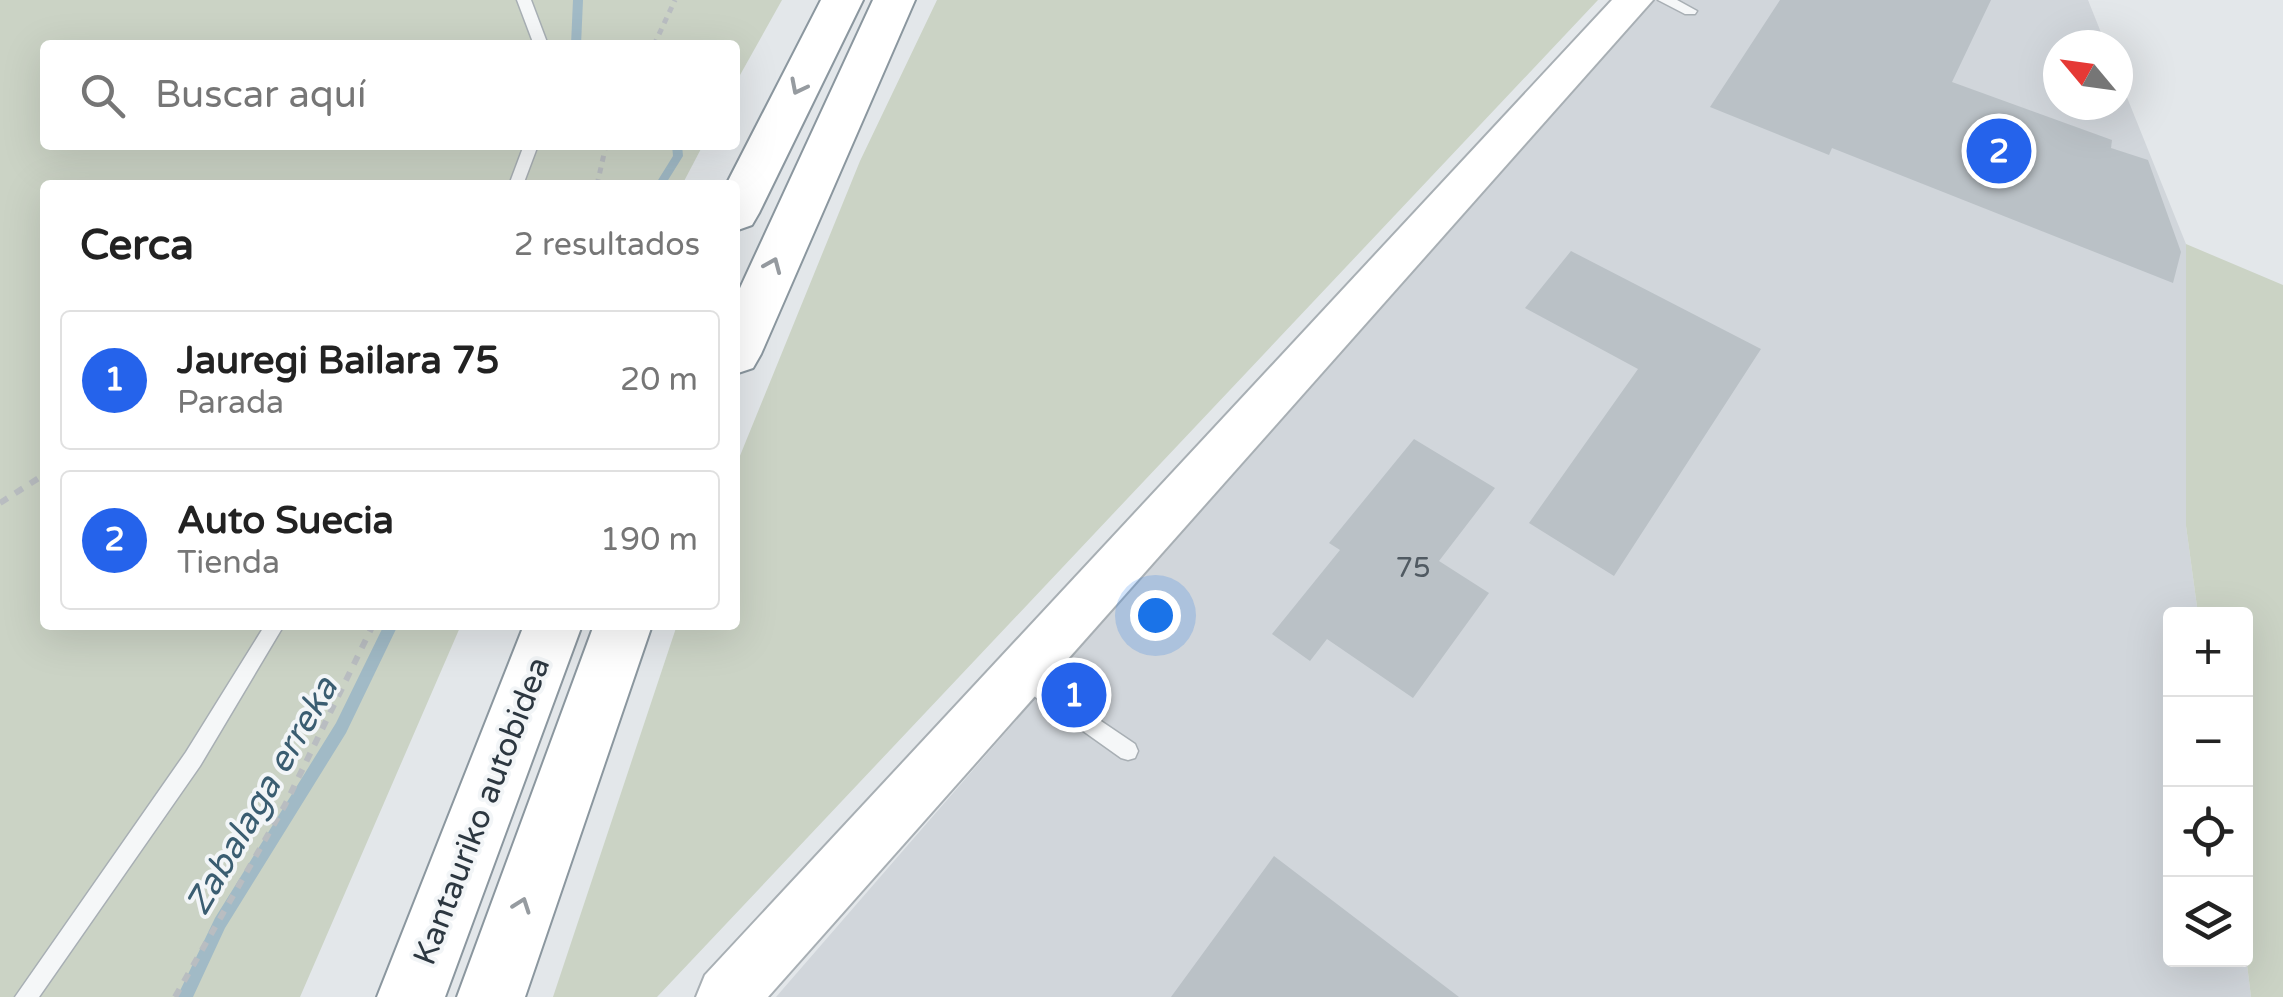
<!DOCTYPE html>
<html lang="es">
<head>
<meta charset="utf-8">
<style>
	body { margin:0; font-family:"Varela Round",sans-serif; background:#f6f6f6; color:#222 }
	.controls { position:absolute; right:30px; bottom:30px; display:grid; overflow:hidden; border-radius:10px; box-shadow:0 10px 40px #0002 }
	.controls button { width:90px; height:90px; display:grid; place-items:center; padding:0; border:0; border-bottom:2px solid #e0e0e0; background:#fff; color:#222; font:50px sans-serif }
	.compass { position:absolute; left:2043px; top:30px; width:90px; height:90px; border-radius:50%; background:#fff; box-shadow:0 10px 40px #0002; rotate:299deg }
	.you { position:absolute; left:1155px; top:615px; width:35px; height:35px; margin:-25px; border:8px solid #fff; border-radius:50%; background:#1a73e8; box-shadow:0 0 0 15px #1a73e833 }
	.badge { display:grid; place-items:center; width:65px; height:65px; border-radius:50%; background:#2563eb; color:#fff; font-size:32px; font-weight:700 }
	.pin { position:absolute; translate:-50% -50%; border:5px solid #fff; box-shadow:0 2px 10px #0006 }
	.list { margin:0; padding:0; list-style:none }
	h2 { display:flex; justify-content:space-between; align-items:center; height:130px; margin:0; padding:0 40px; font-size:42px }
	h2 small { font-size:32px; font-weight:400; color:#767676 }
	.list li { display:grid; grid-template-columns:65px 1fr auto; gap:30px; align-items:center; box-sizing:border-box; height:140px; margin:0 20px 20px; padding:0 20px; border:2px solid #e0e0e0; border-radius:10px }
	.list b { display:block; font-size:38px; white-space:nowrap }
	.list p { margin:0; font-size:32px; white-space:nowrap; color:#767676 }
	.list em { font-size:32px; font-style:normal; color:#767676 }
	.icon { flex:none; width:55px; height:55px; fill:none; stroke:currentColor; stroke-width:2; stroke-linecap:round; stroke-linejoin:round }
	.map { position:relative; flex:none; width:2283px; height:997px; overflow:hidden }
	.search { position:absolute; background:#fff; box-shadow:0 10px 40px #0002; left:40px; top:40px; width:700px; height:110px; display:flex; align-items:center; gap:25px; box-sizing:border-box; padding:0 35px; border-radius:10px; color:#767676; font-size:38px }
	.panel { position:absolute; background:#fff; box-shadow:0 10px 40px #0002; left:40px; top:180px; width:700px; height:450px; border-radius:10px }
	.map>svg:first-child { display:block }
	.built { fill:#d1d6db }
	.green { fill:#cbd3c5 }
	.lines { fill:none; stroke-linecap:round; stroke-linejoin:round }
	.stream { fill:#a1bac6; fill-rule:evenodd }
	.building { fill:#bac1c6 }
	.lane-casing { stroke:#a8afb4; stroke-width:3 }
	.secondary-casing { stroke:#a8afb4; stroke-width:4 }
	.highway-casing { stroke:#8b979f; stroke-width:4 }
	.path-far1 { stroke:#b9bdc1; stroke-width:5; stroke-dasharray:6 6; stroke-linecap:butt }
	.path { stroke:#b9bdc1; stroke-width:6; stroke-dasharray:9 9; stroke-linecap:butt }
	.lane { fill:#f5f7f8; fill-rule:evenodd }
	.secondary { fill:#fff; fill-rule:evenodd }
	.highway { fill:#fff; fill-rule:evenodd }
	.oneway { stroke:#969ba0 }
	.labels { text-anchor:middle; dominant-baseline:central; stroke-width:8; stroke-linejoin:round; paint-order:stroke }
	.number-label { font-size:28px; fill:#505a62 }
	.street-label { font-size:32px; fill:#2c3740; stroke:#f2f5f7 }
	.water-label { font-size:35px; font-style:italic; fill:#3a5d71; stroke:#f2f5f7 }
</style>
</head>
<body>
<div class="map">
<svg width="2283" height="997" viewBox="0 0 2283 997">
	<rect width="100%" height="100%" fill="#e3e7ea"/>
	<!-- built -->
	<path class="built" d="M1653 0H2088L2106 45H2058V105H2118V75L2186 244V526L2198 614H2170V960L2246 956 2251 997H776L1229 475Z"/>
	<!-- green -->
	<path class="green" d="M0 0H782L735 84V45H45V145H703L682 185H45V625H461L300 997H0Z
		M937 0H1598L657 997H553L677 625H735V468L860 161Z
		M2186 244 2283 285V997H2251L2246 956V614H2198L2186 526Z"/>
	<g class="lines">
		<!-- stream -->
		<path class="stream" d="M573 0H583L581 45H571Z
			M672 145H682L683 156 665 185H655L673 156Z
			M384 625H398L346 733 225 928 193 997H177L215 918 336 723Z"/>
	</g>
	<!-- building -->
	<path class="building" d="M1780 0H1991L1952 82 2112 140 2111 148 2148 160 2181 252 2173 283 1832 148 1829 155 1710 107Z
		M1571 251 1761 349 1614 576 1529 523 1638 369 1525 308Z
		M1414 439 1495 488 1439 561 1489 593 1413 698 1327 639 1310 661 1272 634 1340 550 1329 543Z
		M1274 856 1459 997H1171Z"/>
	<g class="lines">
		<!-- lane casing -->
		<g class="lane-casing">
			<path id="lane" d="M517 0H531L548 45H534Z
				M1658 0H1677L1697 11 1695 14H1685Z
				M524 145H538L523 185H509Z
				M265 625H284L200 766 39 997H15L186 752Z
				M1024 669 1135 744 1138 751 1135 758 1128 760 1121 758 1017 684 1014 678 1017 672Z"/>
		</g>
		<!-- secondary casing -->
		<g class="secondary-casing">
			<path id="secondary" d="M1612 0H1653L768 997H696L705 975Z"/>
		</g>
		<!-- highway casing -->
		<g class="highway-casing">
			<path id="highway" d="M821 0H863L759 213 752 225 735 231V185H726Z
				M873 0H915L761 354 753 368 735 374V299Z
				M524 625H582L445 997H377Z
				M594 625H652L525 997H457Z"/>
		</g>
		<!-- path-far1 -->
		<path class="path-far1" d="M654 45 675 0
			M597 185 606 145"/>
		<!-- path -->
		<path class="path" d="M0 503 45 474
			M175 997 285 805 373 625"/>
		<!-- lane -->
		<use href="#lane" class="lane"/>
		<!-- secondary -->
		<use href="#secondary" class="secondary"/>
		<!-- highway -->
		<use href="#highway" class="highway"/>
	</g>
	<!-- one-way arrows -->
	<defs><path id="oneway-chevron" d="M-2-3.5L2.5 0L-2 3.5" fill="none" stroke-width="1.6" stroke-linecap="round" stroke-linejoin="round" transform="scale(2.5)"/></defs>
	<g class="oneway">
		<use href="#oneway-chevron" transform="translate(798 87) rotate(117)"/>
		<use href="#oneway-chevron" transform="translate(773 265) rotate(-67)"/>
		<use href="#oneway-chevron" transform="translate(522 905) rotate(-70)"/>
	</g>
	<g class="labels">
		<!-- number labels -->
		<g class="number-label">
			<text x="1413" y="568">75</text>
		</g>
		<!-- street labels -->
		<g class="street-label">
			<text transform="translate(482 811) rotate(-69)">Kantauriko autobidea</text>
		</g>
		<!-- water labels -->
		<g class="water-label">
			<text transform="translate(262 796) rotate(-60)">Zabalaga erreka</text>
		</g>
	</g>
</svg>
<div class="controls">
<button>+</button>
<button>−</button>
<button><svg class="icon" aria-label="locate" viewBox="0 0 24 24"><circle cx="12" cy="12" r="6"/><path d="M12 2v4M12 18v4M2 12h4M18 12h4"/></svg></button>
<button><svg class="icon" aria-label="layers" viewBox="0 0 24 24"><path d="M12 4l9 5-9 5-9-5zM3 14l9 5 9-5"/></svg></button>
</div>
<svg class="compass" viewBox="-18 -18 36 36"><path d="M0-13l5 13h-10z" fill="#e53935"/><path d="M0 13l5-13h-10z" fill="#767676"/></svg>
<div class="you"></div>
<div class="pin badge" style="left:1074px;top:695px">1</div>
<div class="pin badge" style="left:1999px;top:151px">2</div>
<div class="search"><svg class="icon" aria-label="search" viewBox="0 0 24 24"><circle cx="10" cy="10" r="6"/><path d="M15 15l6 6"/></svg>Buscar aquí</div>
<section class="panel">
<h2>Cerca<small>2 resultados</small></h2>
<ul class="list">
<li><span class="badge">1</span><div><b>Jauregi Bailara 75</b><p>Parada</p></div><em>20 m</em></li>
<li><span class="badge">2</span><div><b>Auto Suecia</b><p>Tienda</p></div><em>190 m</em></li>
</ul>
</section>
</div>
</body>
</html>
